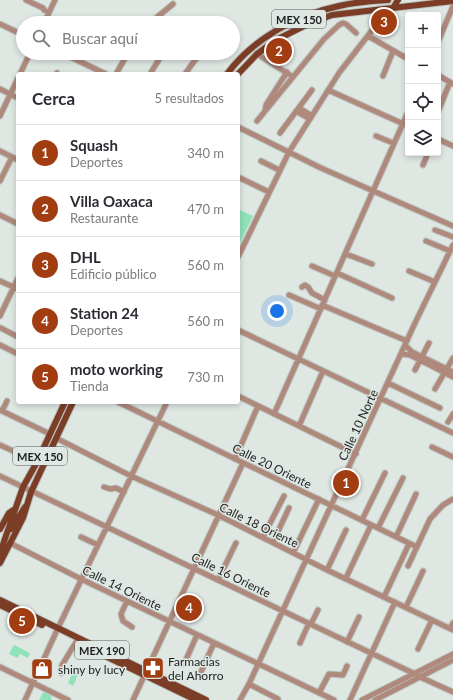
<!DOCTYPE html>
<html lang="es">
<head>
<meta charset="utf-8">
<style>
	body { margin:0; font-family:Lato,sans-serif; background:#f7f7f7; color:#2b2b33 }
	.controls { position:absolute; right:12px; top:12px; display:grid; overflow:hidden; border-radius:4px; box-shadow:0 2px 6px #0003 }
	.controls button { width:36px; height:36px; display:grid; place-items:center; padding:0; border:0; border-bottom:1px solid #e1e1e2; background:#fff; color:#2b2b33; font:20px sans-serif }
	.you { position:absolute; left:277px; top:311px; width:14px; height:14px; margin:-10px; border:3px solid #fff; border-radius:50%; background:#1a73e8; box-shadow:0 0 0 6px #1a73e833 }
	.badge { display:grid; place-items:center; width:26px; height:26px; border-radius:50%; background:#a23c11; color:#fff; font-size:13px; font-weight:700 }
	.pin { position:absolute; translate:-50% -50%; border:2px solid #fff; box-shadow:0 1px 4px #0006 }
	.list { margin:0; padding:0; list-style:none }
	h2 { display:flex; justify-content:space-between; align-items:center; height:52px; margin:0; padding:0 16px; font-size:17px }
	h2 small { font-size:13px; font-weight:400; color:#7c7c81 }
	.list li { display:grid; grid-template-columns:26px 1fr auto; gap:12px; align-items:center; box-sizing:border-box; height:56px; padding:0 16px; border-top:1px solid #e1e1e2 }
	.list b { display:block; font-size:15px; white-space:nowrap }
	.list p { margin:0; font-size:13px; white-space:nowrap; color:#7c7c81 }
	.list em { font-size:13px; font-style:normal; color:#7c7c81 }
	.icon { flex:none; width:22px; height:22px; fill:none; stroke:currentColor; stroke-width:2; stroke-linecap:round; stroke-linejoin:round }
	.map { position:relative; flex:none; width:453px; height:700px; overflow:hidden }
	.search { position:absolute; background:#fff; box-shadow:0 2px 6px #0003; left:16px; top:16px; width:224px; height:44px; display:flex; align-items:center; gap:10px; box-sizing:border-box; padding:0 14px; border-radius:22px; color:#7c7c81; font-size:15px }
	.panel { position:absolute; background:#fff; box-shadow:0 2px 6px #0003; left:16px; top:72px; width:224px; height:332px; border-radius:4px }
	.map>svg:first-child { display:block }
	.green { fill:#8fe3b9 }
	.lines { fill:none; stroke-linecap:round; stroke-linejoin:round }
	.minor-casing { stroke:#bcc3c0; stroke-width:7 }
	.major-casing { stroke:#bcc3c0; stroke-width:8 }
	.minor { stroke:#af8a7c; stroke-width:5 }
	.major { stroke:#7c3d26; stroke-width:6 }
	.labels { text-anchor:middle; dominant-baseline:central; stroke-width:3; stroke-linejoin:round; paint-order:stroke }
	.shield { fill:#dfe7e3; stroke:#565b59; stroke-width:1 }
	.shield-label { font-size:11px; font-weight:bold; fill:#1c1f1e }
	.street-label { font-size:12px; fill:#1c1f1e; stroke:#dfe7e3 }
	.poi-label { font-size:12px; fill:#1c1f1e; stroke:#dfe7e3; text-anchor:start }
</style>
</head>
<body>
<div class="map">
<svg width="453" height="700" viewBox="0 0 453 700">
	<rect width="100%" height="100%" fill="#dfe7e3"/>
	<!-- green -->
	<path class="green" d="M238 209 253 216 238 247Z
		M14 645 30 653 28 658 20 654 17 658 9 654Z
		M73 672H76L79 673 73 686 68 683Z
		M44 691 52 695 51 699 53 700H39Z"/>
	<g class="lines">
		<!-- minor casing -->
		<g class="minor-casing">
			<path id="minor" d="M26 0 43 8 44 10 49 12
				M381 19 393 8
				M44 23 55 0
				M150 23 173 4
				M0 24 23 35
				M368 36 408 59
				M438 42 453 6
				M62 53 106 74
				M257 54 293 77
				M20 74 30 53
				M56 74 57 73
				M116 74 128 53
				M150 74 163 53
				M185 74 195 60 202 53
				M438 75 453 84
				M383 76 393 51
				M0 89 18 98
				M328 90 408 126
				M299 108 312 116
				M265 111 266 105 287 72
				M296 111 310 119
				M438 112 450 82
				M0 116 18 78
				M257 121 324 39 339 25 343 23 346 24 356 33
				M238 127 321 168 453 226
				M280 133 312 90
				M376 136 393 143
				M438 139 453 146
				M0 151 18 160
				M261 161 279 170
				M423 165 428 153
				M238 177 269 192
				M0 181 12 157
				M0 215 18 224
				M435 230 453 237
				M426 241 450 251
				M346 254 372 264
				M238 257 289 152 339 73 380 20 386 9
				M312 266 335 276
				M409 271 435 282
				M337 273 392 298
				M0 281 18 289
				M302 287 305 285 308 287 312 293 325 300
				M289 295 321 309
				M322 305 407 341
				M0 316 18 278
				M1 328 18 337
				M238 330 453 433
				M0 345 18 354
				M405 345 412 352 453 372
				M401 354 410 355 453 377
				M415 370 429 343
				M388 383 440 408
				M435 389 453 358
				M238 396 356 454
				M118 402 417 547
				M0 410 50 434
				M2 411 7 401
				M274 414 408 112
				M448 422 453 414
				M299 426 323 371
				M56 438 131 476 218 515 327 570 453 630
				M0 445 37 462
				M432 447 453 457
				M235 459 258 406
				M0 476 415 674 420 677 453 692
				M104 487 110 489 116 488 124 492
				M362 520 385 473
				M378 528 403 478
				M81 537 98 545
				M263 537 284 496
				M396 537 416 494
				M273 542 289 508
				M10 543 81 579 334 700
				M293 553 319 499
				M408 566 430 519 443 505 453 499
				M327 570 346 530
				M346 578 371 525
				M218 580 236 543
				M384 597 409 544
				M127 601 121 614 123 621 132 627
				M406 607 423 571
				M311 624 318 610
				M450 628 453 623
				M347 642 359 617
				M300 643 309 623
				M418 649 432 620
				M184 664 197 635
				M0 667 68 700
				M201 672 214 643
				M61 673 62 665 76 642
				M249 684 278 699
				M319 693 329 674 343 675 347 666
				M25 700 58 628 167 402
				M133 700 243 463
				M240 700 249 684 415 323 453 245
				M350 700 395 602
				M362 700 453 654
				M375 700 453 660"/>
		</g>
		<!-- major casing -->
		<g class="major-casing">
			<path id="major" d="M393 8 398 0
				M227 74C253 39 296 15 339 6 355 2 371 1 388 0
				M238 74 257 54 276 40 310 23 332 15 453 1
				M0 529 9 513 15 509
				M11 529 25 507
				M0 553 23 487 37 462 65 402
				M0 563 23 518 31 492 73 402
				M0 600 206 700
				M0 605 42 625
				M99 653 196 700"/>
		</g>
		<!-- minor -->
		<use href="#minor" class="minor"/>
		<!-- major -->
		<use href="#major" class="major"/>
	</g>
	<!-- icons -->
	<defs>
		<g id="pharmacy-square" transform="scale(1.15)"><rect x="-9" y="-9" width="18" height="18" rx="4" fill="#a23c11" stroke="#dfe7e3"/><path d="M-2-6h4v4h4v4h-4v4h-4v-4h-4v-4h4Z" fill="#fff"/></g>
		<g id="shop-square" transform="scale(1.15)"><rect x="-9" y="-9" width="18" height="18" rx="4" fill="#a23c11" stroke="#dfe7e3"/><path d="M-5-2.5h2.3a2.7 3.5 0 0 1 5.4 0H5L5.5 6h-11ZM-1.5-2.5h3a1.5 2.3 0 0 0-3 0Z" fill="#fff"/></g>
	</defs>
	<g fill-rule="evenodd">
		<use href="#pharmacy-square" x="153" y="668"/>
		<use href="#shop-square" x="42" y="669"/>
	</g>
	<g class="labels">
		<!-- shield labels -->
		<g class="shield">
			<rect x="272" y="10" width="54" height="18" rx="3"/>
			<rect x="13" y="447" width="54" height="18" rx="3"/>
			<rect x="75" y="641" width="54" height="18" rx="3"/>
		</g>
		<g class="shield-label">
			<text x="299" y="19">MEX 150</text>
			<text x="40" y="456">MEX 150</text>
			<text x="102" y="650">MEX 190</text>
		</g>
		<!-- street labels -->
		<g class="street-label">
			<text transform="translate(358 425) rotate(-65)">Calle 10 Norte</text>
			<text transform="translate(272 466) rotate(26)">Calle 20 Oriente</text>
			<text transform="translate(259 525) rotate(26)">Calle 18 Oriente</text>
			<text transform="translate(231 575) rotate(26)">Calle 16 Oriente</text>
			<text transform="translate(122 588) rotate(26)">Calle 14 Oriente</text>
		</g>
		<!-- poi labels -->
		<g class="poi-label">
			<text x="168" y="661">Farmacias<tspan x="168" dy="14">del Ahorro</tspan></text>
			<text x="58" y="669">shiny by lucy</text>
		</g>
	</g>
</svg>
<div class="controls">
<button>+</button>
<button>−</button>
<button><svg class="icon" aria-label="locate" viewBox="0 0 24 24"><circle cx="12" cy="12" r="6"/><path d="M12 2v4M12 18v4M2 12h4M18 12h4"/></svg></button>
<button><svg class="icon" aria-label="layers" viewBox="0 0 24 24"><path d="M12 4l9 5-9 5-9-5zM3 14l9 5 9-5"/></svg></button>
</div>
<div class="you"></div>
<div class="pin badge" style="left:346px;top:483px">1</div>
<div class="pin badge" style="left:279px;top:51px">2</div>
<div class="pin badge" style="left:384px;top:22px">3</div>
<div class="pin badge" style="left:189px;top:608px">4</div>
<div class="pin badge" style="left:22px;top:621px">5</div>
<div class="search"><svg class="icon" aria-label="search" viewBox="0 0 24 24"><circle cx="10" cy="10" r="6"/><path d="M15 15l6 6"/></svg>Buscar aquí</div>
<section class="panel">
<h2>Cerca<small>5 resultados</small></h2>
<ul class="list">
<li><span class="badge">1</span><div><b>Squash</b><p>Deportes</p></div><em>340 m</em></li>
<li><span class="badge">2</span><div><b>Villa Oaxaca</b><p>Restaurante</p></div><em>470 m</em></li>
<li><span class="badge">3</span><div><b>DHL</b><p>Edificio público</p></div><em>560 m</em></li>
<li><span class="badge">4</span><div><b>Station 24</b><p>Deportes</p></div><em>560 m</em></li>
<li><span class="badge">5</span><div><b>moto working</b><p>Tienda</p></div><em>730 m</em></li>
</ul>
</section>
</div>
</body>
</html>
